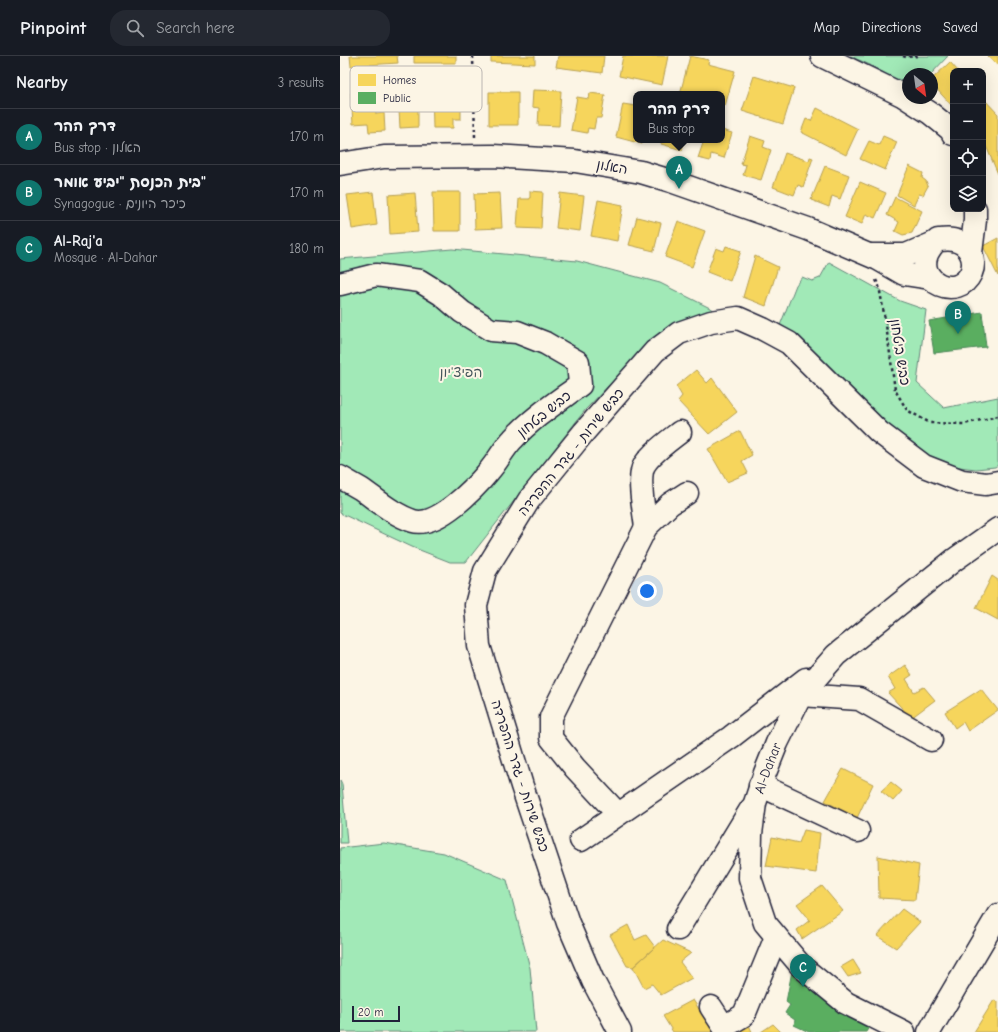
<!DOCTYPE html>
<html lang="en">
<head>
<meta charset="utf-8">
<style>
	body { margin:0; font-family:"Comic Neue","Playpen Sans Hebrew",sans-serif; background:#242831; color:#f1f3f6 }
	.controls { position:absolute; right:12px; top:12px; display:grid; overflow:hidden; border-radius:8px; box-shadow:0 4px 16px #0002 }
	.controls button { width:36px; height:36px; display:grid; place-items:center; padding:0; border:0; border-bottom:1px solid #363941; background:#171b24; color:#f1f3f6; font:20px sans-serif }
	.compass { position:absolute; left:562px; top:12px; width:36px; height:36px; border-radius:50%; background:#171b24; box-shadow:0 4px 16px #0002; rotate:151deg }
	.scale { position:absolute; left:12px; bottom:10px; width:48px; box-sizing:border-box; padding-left:4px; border:2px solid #22223b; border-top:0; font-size:11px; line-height:14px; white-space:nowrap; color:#22223b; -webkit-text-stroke:3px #fcf5e5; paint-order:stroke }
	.you { position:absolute; left:307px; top:535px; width:14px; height:14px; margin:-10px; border:3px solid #fff; border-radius:50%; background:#1a73e8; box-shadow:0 0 0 6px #1a73e833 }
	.badge { display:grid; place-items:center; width:26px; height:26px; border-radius:50%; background:#0f766e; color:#fff; font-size:13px; font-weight:700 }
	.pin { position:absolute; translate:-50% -33px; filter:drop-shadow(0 1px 2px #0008) }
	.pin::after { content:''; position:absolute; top:21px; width:14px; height:12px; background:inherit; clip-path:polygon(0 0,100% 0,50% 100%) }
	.popup { position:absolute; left:293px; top:35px; width:92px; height:52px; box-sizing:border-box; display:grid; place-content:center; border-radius:8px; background:#171b24; filter:drop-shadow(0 1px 3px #0005); font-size:13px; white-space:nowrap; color:#9ea1a6 }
	.popup b { font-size:15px; color:#f1f3f6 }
	.popup::after { content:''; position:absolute; left:50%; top:100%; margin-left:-8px; border:8px solid transparent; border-top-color:#171b24 }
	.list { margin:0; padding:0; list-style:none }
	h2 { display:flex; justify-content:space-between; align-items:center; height:52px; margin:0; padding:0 16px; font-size:17px }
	h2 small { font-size:13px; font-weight:400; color:#9ea1a6 }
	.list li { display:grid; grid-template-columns:26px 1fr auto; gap:12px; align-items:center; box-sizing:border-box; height:56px; padding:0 16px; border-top:1px solid #363941 }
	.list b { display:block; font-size:15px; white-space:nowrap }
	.list p { margin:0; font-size:13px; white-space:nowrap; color:#9ea1a6 }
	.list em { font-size:13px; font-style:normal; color:#9ea1a6 }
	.icon { flex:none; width:22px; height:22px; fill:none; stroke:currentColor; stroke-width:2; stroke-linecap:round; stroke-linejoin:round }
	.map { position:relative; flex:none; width:658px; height:976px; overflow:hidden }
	header { display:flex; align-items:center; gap:24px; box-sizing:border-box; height:56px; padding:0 20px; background:#171b24; border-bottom:1px solid #363941 }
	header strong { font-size:19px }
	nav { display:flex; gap:22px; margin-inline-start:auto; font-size:14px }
	.search { width:280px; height:36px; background:#242831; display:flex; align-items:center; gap:10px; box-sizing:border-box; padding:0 14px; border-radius:16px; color:#9ea1a6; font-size:15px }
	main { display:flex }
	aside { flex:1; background:#171b24 }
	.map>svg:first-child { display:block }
	.green { fill:#a1e9b7; stroke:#628679 }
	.homes { fill:#f6d55c; stroke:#b69f52 }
	.public { fill:#5aae61; stroke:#498456 }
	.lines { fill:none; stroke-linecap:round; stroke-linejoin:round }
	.minor-casing { stroke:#22223b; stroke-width:25 }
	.path { stroke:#22223b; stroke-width:2.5; stroke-dasharray:3 3; stroke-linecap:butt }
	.minor { stroke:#fcf5e5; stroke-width:22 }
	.labels { text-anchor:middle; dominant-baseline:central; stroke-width:4; stroke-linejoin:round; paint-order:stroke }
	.street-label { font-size:14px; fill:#22223b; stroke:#fcf5e5 }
	.park-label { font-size:14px; fill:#42545a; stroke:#fcf5e5 }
	.key { fill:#fcf5e5; stroke:#bbb6b2; stroke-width:1 }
	.key-label { font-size:11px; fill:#22223b }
</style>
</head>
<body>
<header>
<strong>Pinpoint</strong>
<div class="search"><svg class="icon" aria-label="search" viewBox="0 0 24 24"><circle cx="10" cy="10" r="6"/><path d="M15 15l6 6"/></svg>Search here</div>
<nav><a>Map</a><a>Directions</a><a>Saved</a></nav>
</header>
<main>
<aside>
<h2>Nearby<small>3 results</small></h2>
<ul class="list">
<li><span class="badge">A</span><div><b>דרך ההר</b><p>Bus stop · האלון</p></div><em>170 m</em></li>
<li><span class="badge">B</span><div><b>בית הכנסת &quot;יביע אומר&quot;</b><p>Synagogue · כיכר היונים</p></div><em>170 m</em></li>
<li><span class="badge">C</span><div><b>Al-Raj'a</b><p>Mosque · Al-Dahar</p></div><em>180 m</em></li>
</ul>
</aside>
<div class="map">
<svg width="658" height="976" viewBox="0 0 658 976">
	<rect width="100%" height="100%" fill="#fcf5e5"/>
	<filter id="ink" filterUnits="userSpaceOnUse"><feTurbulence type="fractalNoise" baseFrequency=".025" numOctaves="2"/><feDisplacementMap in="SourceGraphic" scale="8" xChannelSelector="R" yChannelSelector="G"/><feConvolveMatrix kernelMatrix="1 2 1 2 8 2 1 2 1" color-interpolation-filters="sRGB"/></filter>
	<g filter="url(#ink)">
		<!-- green -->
		<path class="green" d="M510 0H608L591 18H568V31L530 9Z
			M112 193 237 205 320 227 380 257 309 288 246 353 126 506H110L72 491 0 457V203Z
			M489 206 560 245 586 254 577 327 604 352 658 341V409L655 411 636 413 603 409 572 388 437 277 456 229 462 221 472 225 480 222Z
			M0 724 2 728 7 787H0Z
			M44 787 104 797 167 824 190 912 196 976H0V792Z"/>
		<!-- homes -->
		<path class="homes" d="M10 0H57L58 7 11 10Z
			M74 0H116V7H74Z
			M151 0H195V8L151 6Z
			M218 0H264L262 17 216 11Z
			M283 0H328L322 29 279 20Z
			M350 0 369 4 368 8 395 15 385 50 382 49V38H340Z
			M648 0H658V9Z
			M610 6 618 15H613V51L592 28V23Z
			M414 20 454 32 443 68 402 55Z
			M92 32H110V36H121V63H113V72H93Z
			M193 34 221 35 219 70 198 69 199 52 192 51Z
			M34 35 36 58 44 57 45 75 29 76 28 67 13 68 11 37Z
			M78 36V71L60 72 59 54H53L52 37Z
			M149 36H178V69H149Z
			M250 37 265 39 261 62H256L254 73 248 72 247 77 231 74 237 41 249 43Z
			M643 42 658 58V118L643 83Z
			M283 48 296 50V84H303L302 88 276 81Z
			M477 52 518 73 506 99 461 76 466 63 471 65Z
			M382 74 392 77 384 102 371 98 370 105 358 102 364 84H382Z
			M410 80 425 85 423 91 431 94 421 124 403 119 406 109 401 108Z
			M543 80 557 86 545 114 520 103 529 85 539 89Z
			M322 84H345L342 94 321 88Z
			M445 97 469 105 470 101 473 102 463 131 458 129 454 139 433 131Z
			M485 110 509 119 500 143 492 140 489 151 471 144Z
			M569 110 583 117 582 122 586 125 588 130 583 139 579 138 574 149 557 139Z
			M520 126 546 137 535 162 526 158 522 168 505 161Z
			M190 135 203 136 201 173 177 172 179 143H190Z
			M33 136 37 169 12 173 7 139Z
			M93 136H120V175H94Z
			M75 137 78 176 50 178 48 139Z
			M160 137 162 172 135 173 134 138Z
			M220 137 244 140 240 175 216 172Z
			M555 141 582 155 572 177 563 179 555 175 559 166 547 159Z
			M258 144 283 149 277 185 251 180Z
			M297 161 321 167 314 195 289 189Z
			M338 165 365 175 352 211 325 201Z
			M658 182V220L643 190Z
			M386 190 401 195 390 225 367 216 376 192 384 195Z
			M415 200 438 211 426 250 403 241Z
			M356 314 367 327 372 322 397 356 369 378 338 345 342 340 336 330Z
			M400 375 412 399 402 405 408 417 387 426 368 393Z
			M652 520 658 524V564L636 552Z
			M565 609 572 619 566 623 574 636 584 631 595 644 571 662 548 637 555 633 548 621Z
			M641 633 658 654 628 675 623 666 615 672 605 656Z
			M503 713 533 728 517 762 485 745Z
			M551 726 562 735 553 745 541 735Z
			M464 774 480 777 476 817 426 810 432 781 459 787Z
			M538 800 579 809 575 844 539 842Z
			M482 830 503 855 462 883 457 874 470 864 457 848Z
			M562 853 580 866 556 892 537 880Z
			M288 869 295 884 306 879 315 891 293 911 287 910 270 879Z
			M323 884 351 897 340 906 352 922 321 939 312 928 304 932 293 911Z
			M513 904 521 917 508 921 501 911Z
			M353 944 374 976H333L323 960Z
			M654 944 658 946V976H634Z
			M407 964 412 976H385Z
			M433 968 441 976H421Z"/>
		<!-- public -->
		<path class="public" d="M642 256 646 291 594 297 589 265Z
			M452 915 532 966 526 976H469L454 969 455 964 445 957 450 949 446 946Z"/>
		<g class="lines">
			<!-- minor casing -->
			<g class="minor-casing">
				<g id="minor">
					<path d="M482 0 562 39 590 57 611 74 613 78"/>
					<path d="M0 108 44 101 153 100 235 105 301 116 331 125 468 173 538 203 564 218 590 222"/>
					<path d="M598 184C603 184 608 183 613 184 629 187 637 203 631 217 618 245 576 227 587 198 590 192 592 188 598 184Z"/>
					<path d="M631 197 635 164V153"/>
					<path d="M532 199H566L592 188"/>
					<path d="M0 228 36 219 80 225 101 238 122 256 151 274 177 276 205 287 238 306 240 329C217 346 192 362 173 383 164 392 158 405 149 415 135 432 97 472 73 465 54 459 37 444 21 433 14 429 7 425 0 421"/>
					<path d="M306 471C304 455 299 431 302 415 304 402 330 384 340 376"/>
					<path d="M461 639 519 643 591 684"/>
					<path d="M420 729 518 775"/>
					<path d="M278 758 235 712 211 682V661L306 471 330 448 347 437"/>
					<path d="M241 784 391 681 466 623"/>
					<path d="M338 873 411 753"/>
					<path d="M371 951 384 971 404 959 436 881"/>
					<path d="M280 976 253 925 228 867 182 730 139 590 136 549 145 515 189 444 244 376 315 295 339 277 371 266 398 262 423 273 449 287 539 376 584 410 622 425 646 428 658 426"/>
					<path id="s1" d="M564 976 506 947 462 911 425 867 410 822 411 778 415 747 425 717 437 687 461 639 496 599 614 504 658 473"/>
					<path d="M589 976 658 859"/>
				</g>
			</g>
			<!-- path -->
			<path class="path" d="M133 0 135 81
				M563 0 566 1 579 0
				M536 224 539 230 546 269 555 334 567 354 590 367 624 368 658 360"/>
			<!-- minor -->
			<use href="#minor" class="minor"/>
		</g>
	</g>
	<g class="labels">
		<!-- street labels -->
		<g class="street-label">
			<text transform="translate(272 111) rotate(10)">האלון</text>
			<text transform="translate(560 296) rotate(81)">כביש ביטחון</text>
			<text transform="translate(204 358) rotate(-39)">כביש בטחון</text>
			<text transform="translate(231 396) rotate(-51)">כביש שירות - גדר ההפרדה</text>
			<text stroke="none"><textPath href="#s1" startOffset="339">Al-Dahar</textPath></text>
			<text transform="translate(180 720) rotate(72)">כביש שירות - גדר ההפרדה</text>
		</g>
		<!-- park labels -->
		<g class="park-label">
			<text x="121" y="316">הפיצ'יון</text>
		</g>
	</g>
	<!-- legend -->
	<rect x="10" y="10" width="132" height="46" rx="6" class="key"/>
	<rect x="18" y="18" width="18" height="12" fill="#f6d55c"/>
	<rect x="18" y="36" width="18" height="12" fill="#5aae61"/>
	<g class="key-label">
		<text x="43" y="28">Homes</text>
		<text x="43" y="46">Public</text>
	</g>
</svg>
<div class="controls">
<button>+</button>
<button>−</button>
<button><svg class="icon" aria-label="locate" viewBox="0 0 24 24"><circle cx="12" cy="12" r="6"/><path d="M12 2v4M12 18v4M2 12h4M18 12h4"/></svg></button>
<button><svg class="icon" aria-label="layers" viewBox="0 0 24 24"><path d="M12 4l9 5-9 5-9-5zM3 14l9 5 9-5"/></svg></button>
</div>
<svg class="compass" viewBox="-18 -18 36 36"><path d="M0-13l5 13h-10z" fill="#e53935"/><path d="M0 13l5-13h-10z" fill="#9ea1a6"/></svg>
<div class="scale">20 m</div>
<div class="you"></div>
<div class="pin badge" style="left:339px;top:133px">A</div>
<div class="popup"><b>דרך ההר</b>Bus stop</div>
<div class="pin badge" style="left:618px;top:278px">B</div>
<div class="pin badge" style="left:463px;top:931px">C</div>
</div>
</main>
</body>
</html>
